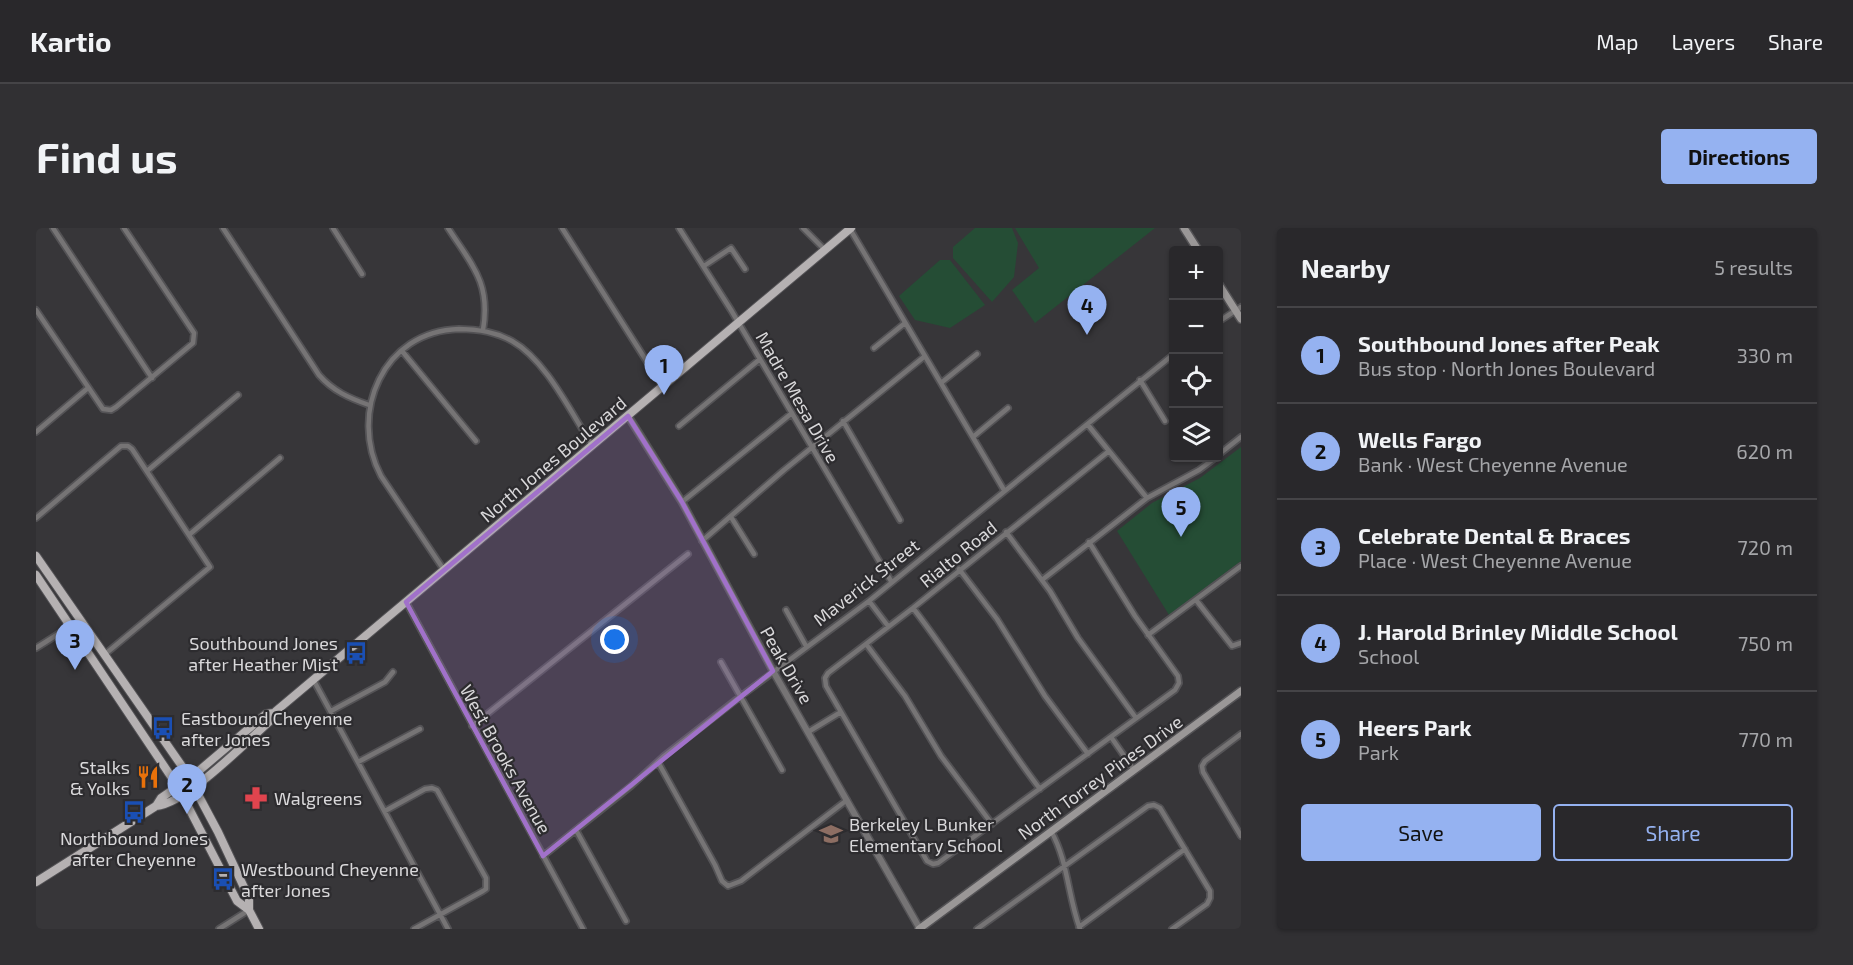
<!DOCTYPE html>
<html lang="en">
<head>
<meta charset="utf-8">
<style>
	body { margin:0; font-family:"Exo 2",sans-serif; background:#313033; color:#f1f3f6 }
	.controls { position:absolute; right:18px; top:18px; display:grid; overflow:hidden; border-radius:6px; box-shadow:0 2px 4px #0004 }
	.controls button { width:54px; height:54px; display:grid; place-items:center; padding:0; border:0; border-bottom:2px solid #454447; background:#29282b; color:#f1f3f6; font:30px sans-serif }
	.you { position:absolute; left:579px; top:412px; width:21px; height:21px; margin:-15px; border:4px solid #fff; border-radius:50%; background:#1a73e8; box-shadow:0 0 0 9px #1a73e833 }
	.badge { display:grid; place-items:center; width:39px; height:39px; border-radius:50%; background:#95b2f1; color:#111; font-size:20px; font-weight:700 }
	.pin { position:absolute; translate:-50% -50px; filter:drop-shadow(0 2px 3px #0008) }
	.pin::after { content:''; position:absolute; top:32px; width:21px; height:18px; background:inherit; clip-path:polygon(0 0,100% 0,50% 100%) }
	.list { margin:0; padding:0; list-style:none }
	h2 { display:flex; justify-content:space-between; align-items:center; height:78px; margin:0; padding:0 24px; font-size:26px }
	h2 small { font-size:20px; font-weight:400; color:#a5a6a9 }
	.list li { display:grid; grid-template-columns:39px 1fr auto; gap:18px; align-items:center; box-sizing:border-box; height:96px; padding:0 24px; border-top:2px solid #454447 }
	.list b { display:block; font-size:22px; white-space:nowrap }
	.list p { margin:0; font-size:20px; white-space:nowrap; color:#a5a6a9 }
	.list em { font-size:20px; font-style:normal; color:#a5a6a9 }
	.actions { display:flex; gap:12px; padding:18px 24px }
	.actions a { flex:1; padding:14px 0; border:2px solid #95b2f1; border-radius:6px; text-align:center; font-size:21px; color:#95b2f1 }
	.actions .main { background:#95b2f1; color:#111 }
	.icon { flex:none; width:33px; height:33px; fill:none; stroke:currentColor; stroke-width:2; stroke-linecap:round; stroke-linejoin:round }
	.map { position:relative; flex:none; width:1205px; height:701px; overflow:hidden; border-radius:6px }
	header { display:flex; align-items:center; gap:36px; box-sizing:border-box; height:84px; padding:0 30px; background:#29282b; border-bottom:2px solid #454447 }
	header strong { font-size:28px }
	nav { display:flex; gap:33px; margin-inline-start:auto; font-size:21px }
	.intro { display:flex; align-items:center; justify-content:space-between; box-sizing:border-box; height:144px; padding:0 36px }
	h1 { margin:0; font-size:42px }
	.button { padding:15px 27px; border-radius:6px; background:#95b2f1; color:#111; font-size:21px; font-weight:700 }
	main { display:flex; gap:36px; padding:0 36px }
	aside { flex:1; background:#29282b; border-radius:6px; box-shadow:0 2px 4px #0004 }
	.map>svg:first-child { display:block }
	.green { fill:#254d35 }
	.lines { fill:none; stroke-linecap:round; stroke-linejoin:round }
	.minor-casing { stroke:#545356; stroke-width:8 }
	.tertiary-casing { stroke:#545356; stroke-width:9 }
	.secondary-casing { stroke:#545356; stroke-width:10 }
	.primary-casing { stroke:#545356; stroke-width:10 }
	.minor { stroke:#767475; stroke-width:4.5 }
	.tertiary { stroke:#767475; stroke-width:6 }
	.secondary { stroke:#9a9797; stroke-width:7 }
	.primary { stroke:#b5b1b2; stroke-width:8 }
	.marked { fill:#a171ca; fill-opacity:0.2; stroke:#a171ca; stroke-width:4.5; stroke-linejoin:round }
	.labels { text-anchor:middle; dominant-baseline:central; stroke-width:4.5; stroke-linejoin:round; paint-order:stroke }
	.street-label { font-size:18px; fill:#d9d8da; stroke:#2d2c2f }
	.poi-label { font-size:18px; fill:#d9d8da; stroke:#2d2c2f; text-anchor:start }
</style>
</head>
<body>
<header>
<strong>Kartio</strong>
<nav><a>Map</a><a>Layers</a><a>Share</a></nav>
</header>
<div class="intro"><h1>Find us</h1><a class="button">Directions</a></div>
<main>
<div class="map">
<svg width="1205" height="701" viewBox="0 0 1205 701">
	<rect width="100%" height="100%" fill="#373639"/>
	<!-- green -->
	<path class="green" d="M939 0H976L982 15 978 49 956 74 917 30V19Z
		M979 0H1119L999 95 976 62 1003 40Z
		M904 32H914L949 77 914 100 879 92 863 68Z
		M1205 219V333L1133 387 1081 303 1116 275 1164 250Z"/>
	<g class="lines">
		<!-- minor casing -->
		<g class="minor-casing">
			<path id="minor" d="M17 0 116 150
				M187 0 283 147C297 163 313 170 333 177
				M297 0 326 46
				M412 0C436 37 455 55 447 102
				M526 0 627 159
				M643 0 695 82 855 353
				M767 0 789 22
				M814 1 968 262
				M668 38 695 20 709 41
				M0 82 67 181 75 182 80 179 157 115 158 105 88 0
				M1182 94 1205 79
				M838 120 869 95
				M366 123 440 213
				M1104 152 1129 193
				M905 155 941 126
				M807 193 864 292
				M1052 197 1111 270
				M643 198 724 131
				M0 204 52 160
				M937 209 972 180
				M1182 227 1205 209
				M111 243 202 167
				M646 274 756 185
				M695 289 718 326
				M0 290 85 218H92L96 221 174 339 68 427
				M970 304 1014 363 1042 410 1100 490
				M154 306 244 230
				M666 313 748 242 889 128
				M1053 314 1099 388 1142 448 1143 455 1139 462 902 635 897 636 891 633 790 458 789 450 792 445 877 380 1073 223
				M923 341 961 391 1009 468 1052 526
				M408 342 345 248C312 185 347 103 423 101 442 101 460 104 476 113 510 132 535 185 556 217
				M1006 352 1111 270 1163 242 1179 230
				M1160 372 1196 418 1205 415
				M833 373 852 398
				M370 374 547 701
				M877 380C922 438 959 502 1004 561
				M750 382 770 418
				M1112 407 1205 338
				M830 416 869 468 905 528 956 596
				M0 420 35 398
				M685 434 746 542
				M277 451 412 701
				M295 483 349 454 357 444
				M436 498 652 326
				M772 504 805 484
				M1205 506 1169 533 1166 538 1167 544 1205 608
				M1075 509 1098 542
				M322 534 384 501
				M622 534 679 637 686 653 692 658 705 653 811 572
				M349 583 389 561 396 560 401 562 450 650V661L447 663 378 701
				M540 602 590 693
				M1015 603C1032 633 1032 669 1044 701
				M507 628 595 558 628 528 705 468 833 373 1138 126
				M1043 699 1149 621
				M183 701 213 682
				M941 701 1112 578 1118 577 1124 580 1174 663V670L1171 676 1136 701"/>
		</g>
		<!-- tertiary casing -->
		<g class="tertiary-casing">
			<path id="tertiary" d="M592 188 646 274 737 443 884 701"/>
		</g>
		<!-- secondary casing -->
		<g class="secondary-casing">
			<path id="secondary" d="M1148 0 1162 22
				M1182 55 1205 91
				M883 701 1205 463"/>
		</g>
		<!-- primary casing -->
		<g class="primary-casing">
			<path id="primary" d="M0 328 150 544 182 604 213 670V682L223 701
				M0 347 142 559 201 673 213 682
				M120 578C151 575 210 514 235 492L240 483 815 0
				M0 654 120 578 125 570 158 547 230 486 238 485"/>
		</g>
		<!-- minor -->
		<use href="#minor" class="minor"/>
		<!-- tertiary -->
		<use href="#tertiary" class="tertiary"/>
		<!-- secondary -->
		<use href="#secondary" class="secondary"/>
		<!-- primary -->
		<use href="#primary" class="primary"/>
	</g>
	<!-- marked area -->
	<path class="marked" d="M592 188 646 274 737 443 507 628 370 374Z"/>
	<!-- icons -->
	<defs>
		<g id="bus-bare" transform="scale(1.8)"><path d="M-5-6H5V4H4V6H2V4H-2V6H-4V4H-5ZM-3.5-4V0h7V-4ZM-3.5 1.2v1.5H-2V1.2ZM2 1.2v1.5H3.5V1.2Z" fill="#1a4fb4" stroke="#2d2c2f" stroke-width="2.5" paint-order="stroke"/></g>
		<g id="restaurant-bare" transform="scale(1.8)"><path d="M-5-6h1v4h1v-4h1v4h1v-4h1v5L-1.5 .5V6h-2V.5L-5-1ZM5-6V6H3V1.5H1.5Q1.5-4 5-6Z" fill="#e8710a" stroke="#2d2c2f" stroke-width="2.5" paint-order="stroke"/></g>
		<g id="pharmacy-bare" transform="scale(1.8)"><path d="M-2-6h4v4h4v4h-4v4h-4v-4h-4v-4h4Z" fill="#e0444e" stroke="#2d2c2f" stroke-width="2.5" paint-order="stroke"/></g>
		<g id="school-bare" transform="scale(1.8)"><path d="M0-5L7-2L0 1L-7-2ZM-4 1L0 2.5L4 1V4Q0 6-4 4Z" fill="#8d6e63" stroke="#2d2c2f" stroke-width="2.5" paint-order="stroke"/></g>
	</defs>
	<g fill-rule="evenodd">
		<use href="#bus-bare" x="320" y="425"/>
		<use href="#bus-bare" x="127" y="500"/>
		<use href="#restaurant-bare" x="112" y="549"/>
		<use href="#pharmacy-bare" x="220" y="570"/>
		<use href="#bus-bare" x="98" y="584"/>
		<use href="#school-bare" x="795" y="606"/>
		<use href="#bus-bare" x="187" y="651"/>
	</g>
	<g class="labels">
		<!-- street labels -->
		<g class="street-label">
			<text transform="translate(762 169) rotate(60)">Madre Mesa Drive</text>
			<text transform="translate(517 231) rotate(-40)">North Jones Boulevard</text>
			<text transform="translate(922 326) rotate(-39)">Rialto Road</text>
			<text transform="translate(830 354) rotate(-38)">Maverick Street</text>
			<text transform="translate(751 437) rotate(60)">Peak Drive</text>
			<text transform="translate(470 531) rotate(61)">West Brooks Avenue</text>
			<text transform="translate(1064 549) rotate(-36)">North Torrey Pines Drive</text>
		</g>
		<!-- poi labels -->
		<g class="poi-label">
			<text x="302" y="415" text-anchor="end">Southbound Jones<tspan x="302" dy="21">after Heather Mist</tspan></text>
			<text x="145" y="490">Eastbound Cheyenne<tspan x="145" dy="21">after Jones</tspan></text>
			<text x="94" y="539" text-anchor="end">Stalks<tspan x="94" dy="21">&amp; Yolks</tspan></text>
			<text x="238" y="570">Walgreens</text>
			<text x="813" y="596">Berkeley L Bunker<tspan x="813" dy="21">Elementary School</tspan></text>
			<text x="98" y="610" text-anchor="middle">Northbound Jones<tspan x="98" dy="21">after Cheyenne</tspan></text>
			<text x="205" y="641">Westbound Cheyenne<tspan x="205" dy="21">after Jones</tspan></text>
		</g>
	</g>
</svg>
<div class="controls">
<button>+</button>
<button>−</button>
<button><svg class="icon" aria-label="locate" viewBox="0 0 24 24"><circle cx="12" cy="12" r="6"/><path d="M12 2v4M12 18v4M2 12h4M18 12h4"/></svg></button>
<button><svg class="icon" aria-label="layers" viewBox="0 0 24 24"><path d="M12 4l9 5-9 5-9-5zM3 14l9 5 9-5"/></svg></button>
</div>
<div class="you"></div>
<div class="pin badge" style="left:628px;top:167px">1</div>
<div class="pin badge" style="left:151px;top:586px">2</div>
<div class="pin badge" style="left:39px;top:442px">3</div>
<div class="pin badge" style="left:1051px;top:107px">4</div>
<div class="pin badge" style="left:1145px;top:309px">5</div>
</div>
<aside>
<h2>Nearby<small>5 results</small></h2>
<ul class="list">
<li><span class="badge">1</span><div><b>Southbound Jones after Peak</b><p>Bus stop · North Jones Boulevard</p></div><em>330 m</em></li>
<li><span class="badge">2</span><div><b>Wells Fargo</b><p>Bank · West Cheyenne Avenue</p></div><em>620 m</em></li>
<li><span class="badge">3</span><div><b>Celebrate Dental &amp; Braces</b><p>Place · West Cheyenne Avenue</p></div><em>720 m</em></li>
<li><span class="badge">4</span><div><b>J. Harold Brinley Middle School</b><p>School</p></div><em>750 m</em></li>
<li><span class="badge">5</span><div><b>Heers Park</b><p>Park</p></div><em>770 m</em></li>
</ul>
<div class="actions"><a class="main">Save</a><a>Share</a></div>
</aside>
</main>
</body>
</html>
